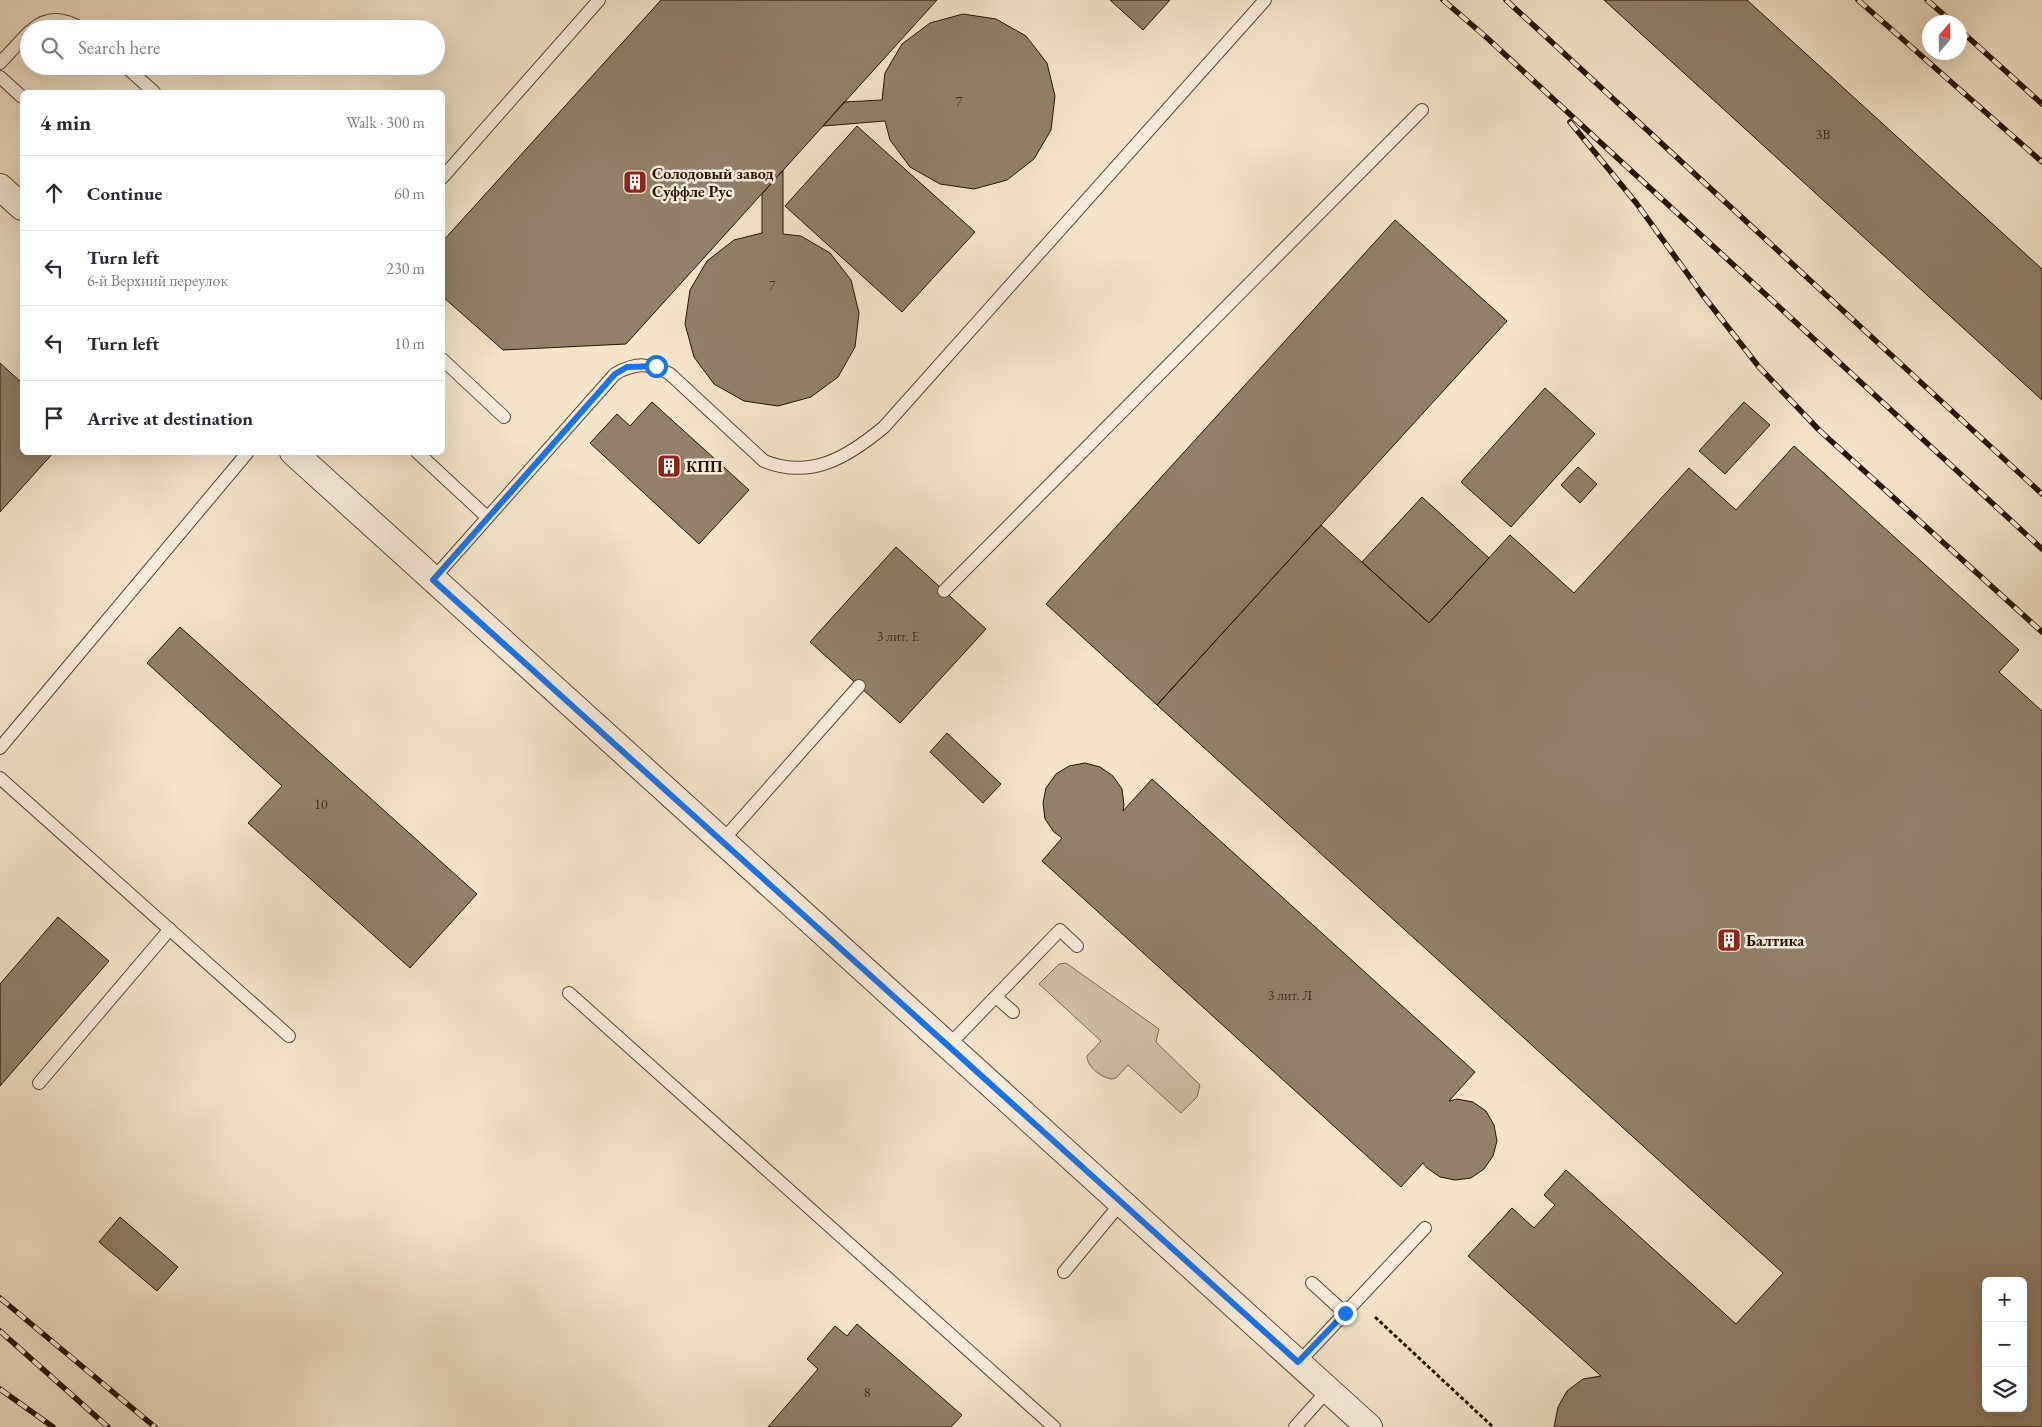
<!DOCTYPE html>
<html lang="en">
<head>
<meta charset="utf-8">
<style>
	body { margin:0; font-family:"EB Garamond",serif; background:#f7f7f7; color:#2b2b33 }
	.controls { position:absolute; right:15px; bottom:15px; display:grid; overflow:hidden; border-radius:8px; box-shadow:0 5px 20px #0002 }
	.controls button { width:45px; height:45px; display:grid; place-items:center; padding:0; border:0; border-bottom:1px solid #e1e1e2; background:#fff; color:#2b2b33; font:25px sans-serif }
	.compass { position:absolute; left:1922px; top:15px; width:45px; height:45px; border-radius:50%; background:#fff; box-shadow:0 5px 20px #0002; rotate:20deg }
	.stop { position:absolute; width:15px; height:15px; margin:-11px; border:4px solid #1a73e8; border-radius:50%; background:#fff }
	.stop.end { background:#1a73e8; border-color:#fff; box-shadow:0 1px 5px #0008 }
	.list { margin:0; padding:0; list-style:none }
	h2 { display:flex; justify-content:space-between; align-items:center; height:65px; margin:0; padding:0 20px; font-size:21px }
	h2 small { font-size:16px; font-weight:400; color:#7c7c81 }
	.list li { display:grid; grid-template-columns:32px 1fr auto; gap:15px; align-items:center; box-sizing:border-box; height:75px; padding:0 20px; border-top:1px solid #e1e1e2 }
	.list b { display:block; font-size:19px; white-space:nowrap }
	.list p { margin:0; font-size:16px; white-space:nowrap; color:#7c7c81 }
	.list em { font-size:16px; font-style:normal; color:#7c7c81 }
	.icon { flex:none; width:28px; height:28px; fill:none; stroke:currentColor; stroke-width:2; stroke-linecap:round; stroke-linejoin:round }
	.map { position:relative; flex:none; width:2042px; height:1427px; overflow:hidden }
	.search { position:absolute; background:#fff; box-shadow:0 5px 20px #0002; left:20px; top:20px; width:425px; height:55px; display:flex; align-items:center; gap:12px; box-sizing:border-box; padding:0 18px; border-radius:28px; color:#7c7c81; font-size:19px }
	.panel { position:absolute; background:#fff; box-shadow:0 5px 20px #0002; left:20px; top:90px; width:425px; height:365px; border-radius:8px }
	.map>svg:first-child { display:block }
	.green { fill:#d1c0a8; stroke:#7c6a54 }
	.building { fill:#91806a; stroke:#261301; fill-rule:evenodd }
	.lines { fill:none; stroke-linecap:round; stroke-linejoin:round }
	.service-casing { stroke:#5a4733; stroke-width:14 }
	.minor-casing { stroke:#5a4733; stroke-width:28 }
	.path { stroke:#261301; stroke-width:3; stroke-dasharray:4 2.5; stroke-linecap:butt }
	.service { stroke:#f8eddd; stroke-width:12 }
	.minor { stroke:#f8eddd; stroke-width:26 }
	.rail-casing { stroke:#261301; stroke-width:5.5 }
	.rail { stroke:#f8eddd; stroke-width:4; stroke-dasharray:11; stroke-linecap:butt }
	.route { stroke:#1a73e8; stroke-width:6 }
	.labels { text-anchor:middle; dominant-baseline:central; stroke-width:5; stroke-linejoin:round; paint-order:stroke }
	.number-label { font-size:14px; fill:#412e1b }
	.poi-label { font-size:16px; font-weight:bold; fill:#261301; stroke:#f8eddd; text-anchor:start }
</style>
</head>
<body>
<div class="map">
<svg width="2042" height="1427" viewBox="0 0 2042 1427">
	<rect width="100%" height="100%" fill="#f4e4ca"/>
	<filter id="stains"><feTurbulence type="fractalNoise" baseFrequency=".004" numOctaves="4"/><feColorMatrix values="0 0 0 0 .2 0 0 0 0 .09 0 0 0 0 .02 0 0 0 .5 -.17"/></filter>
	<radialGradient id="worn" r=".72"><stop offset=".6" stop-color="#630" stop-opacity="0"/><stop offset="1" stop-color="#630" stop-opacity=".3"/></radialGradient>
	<!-- green -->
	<path class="green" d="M1066 963 1159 1029 1156 1042 1200 1085 1197 1097 1181 1113 1128 1065 1116 1078 1111 1079C1101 1077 1087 1067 1087 1056L1101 1041 1039 984 1059 964Z"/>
	<!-- building -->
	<path class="building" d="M661 0H937L626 344 503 350 442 296V242Z
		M1110 0H1170L1143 30Z
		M1604 0H1747L2042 269V400Z
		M963 14 996 19 1026 36 1047 63 1055 96 1051 130 1034 159 1007 180 974 189 940 184 910 167 890 140 885 121 823 126 844 102 882 100 885 73 902 44 930 23Z
		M857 126 975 232 902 312 785 206Z
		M783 170V234L801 236 830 253 851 280 859 313 855 347 838 377 811 397 778 406 744 401 714 384 694 357 685 324 690 290 707 261 734 240 762 233V194Z
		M1395 220 1507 321 1157 705 1046 604Z
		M0 363 22 383V452H54L0 512Z
		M1545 388 1595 434 1511 527 1461 482Z
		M652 402 749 490 699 544 590 443 617 414 630 426Z
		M1744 402 1770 425 1725 474 1699 451Z
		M1794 446 2019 650 1999 672 2042 711V1427H1554L1558 1407 1567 1391 1583 1379 1601 1376 1468 1256 1512 1208 1534 1228 1555 1205 1544 1195 1566 1170 1736 1324 1783 1273 1157 705 1321 525 1429 623 1510 535 1574 593 1689 468 1736 510ZM1986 1281H2023V1408H1986Z
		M1578 467 1597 484 1580 503 1561 485Z
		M1422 497 1489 558 1429 623 1362 562Z
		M896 547 986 629 900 723 810 642Z
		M180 627 477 894 410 968 248 823 282 786 147 663Z
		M947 733 1001 784 983 803 930 752Z
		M1085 763 1100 767 1113 776 1122 789 1124 805 1123 811 1152 779 1475 1072 1449 1101 1457 1099 1473 1102 1486 1111 1494 1125 1497 1141 1493 1156 1484 1169 1471 1178 1455 1180 1440 1177 1427 1168 1423 1163 1401 1187 1042 861 1062 838 1054 832 1045 819 1043 803 1046 788 1056 774 1069 766Z
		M58 917 109 961 0 1086V984Z
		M120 1217 178 1267 157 1291 99 1242Z
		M857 1324 962 1415 951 1427H768L818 1369 807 1359 835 1326 847 1336Z"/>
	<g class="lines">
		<!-- service casing -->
		<g class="service-casing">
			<path id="service" d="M33 29C49 15 65 19 83 29
				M0 63 29 32
				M125 66 154 92
				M0 77 22 97
				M442 178 599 0
				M442 359 504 417
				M417 452 487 517
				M433 579 615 374C636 362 650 363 670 374L764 461C811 480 848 457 884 427L1265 0
				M944 591 1422 110
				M0 748 248 452
				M0 778 289 1036
				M722 841 859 686
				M569 993 1054 1427
				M996 997 1013 1012
				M948 1046 1060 930 1077 946
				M39 1083 170 929
				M1064 1272 1121 1203
				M1312 1283 1345 1313
				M1298 1363 1425 1228
				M1295 1427 1328 1390"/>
		</g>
		<!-- minor casing -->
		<g class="minor-casing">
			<path id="minor" d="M0 187 22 207
				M293 452 1369 1427"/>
		</g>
		<!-- path -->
		<path class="path" d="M1375 1317 1493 1427"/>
		<!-- service -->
		<use href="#service" class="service"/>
		<!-- minor -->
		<use href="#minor" class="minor"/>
		<!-- rail casing -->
		<g class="rail-casing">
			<path id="rail" d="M1443 0 1486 37 2042 549
				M1506 0 2042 494
				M1858 0 2042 162
				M1927 0 1952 22
				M1960 30 2042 104
				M1570 122 1637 204 1702 294 1759 367 1819 430 2042 632
				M0 1298 155 1427
				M0 1331 108 1427
				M0 1389 53 1427"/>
		</g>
		<!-- rail -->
		<use href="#rail" class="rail"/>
	</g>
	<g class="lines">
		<!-- route -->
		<path class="route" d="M656 366 627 367 615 374 433 580 1298 1362 1345 1313"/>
	</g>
	<!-- icons -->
	<defs>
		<g id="building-square" transform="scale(1.25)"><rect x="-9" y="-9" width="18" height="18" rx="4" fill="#8f2418" stroke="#f8eddd"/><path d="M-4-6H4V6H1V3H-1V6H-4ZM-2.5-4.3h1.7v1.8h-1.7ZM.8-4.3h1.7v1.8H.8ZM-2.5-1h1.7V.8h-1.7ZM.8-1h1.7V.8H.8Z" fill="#fff"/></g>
	</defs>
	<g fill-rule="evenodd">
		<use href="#building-square" x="635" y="182"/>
		<use href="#building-square" x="669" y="466"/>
		<use href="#building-square" x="1729" y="940"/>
	</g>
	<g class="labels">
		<!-- number labels -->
		<g class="number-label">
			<text x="959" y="101">7</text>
			<text x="1823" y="134">3В</text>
			<text x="772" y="285">7</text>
			<text x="898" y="636">3 лит. Е</text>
			<text x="321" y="804">10</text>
			<text x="1290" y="995">3 лит. Л</text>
			<text x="867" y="1392">8</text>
		</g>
		<!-- poi labels -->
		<g class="poi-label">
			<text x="652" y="173">Солодовый завод<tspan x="652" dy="18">Суффле Рус</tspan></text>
			<text x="686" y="466">КПП</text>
			<text x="1746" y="940">Балтика</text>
		</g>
	</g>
	<rect width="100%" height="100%" filter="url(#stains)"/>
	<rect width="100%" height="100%" fill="url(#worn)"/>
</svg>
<div class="controls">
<button>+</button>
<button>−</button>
<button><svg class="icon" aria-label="layers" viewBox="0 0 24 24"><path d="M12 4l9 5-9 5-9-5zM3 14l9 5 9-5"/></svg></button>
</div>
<svg class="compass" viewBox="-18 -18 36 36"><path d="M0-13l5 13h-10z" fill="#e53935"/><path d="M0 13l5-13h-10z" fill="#7c7c81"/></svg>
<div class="stop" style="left:656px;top:366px"></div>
<div class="stop end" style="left:1345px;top:1313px"></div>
<div class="search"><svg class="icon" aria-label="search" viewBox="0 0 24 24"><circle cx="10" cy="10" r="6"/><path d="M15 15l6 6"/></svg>Search here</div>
<section class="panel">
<h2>4 min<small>Walk · 300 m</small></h2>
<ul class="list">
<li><svg class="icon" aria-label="ahead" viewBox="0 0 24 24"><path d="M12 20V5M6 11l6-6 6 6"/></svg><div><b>Continue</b></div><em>60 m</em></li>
<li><svg class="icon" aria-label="left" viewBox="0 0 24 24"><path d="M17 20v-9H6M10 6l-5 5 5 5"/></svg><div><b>Turn left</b><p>6-й Верхний переулок</p></div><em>230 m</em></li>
<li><svg class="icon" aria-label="left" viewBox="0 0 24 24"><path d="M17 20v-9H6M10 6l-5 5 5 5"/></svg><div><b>Turn left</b></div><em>10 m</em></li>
<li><svg class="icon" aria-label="arrive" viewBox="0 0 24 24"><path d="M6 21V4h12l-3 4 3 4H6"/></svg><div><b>Arrive at destination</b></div></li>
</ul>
</section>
</div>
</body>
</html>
